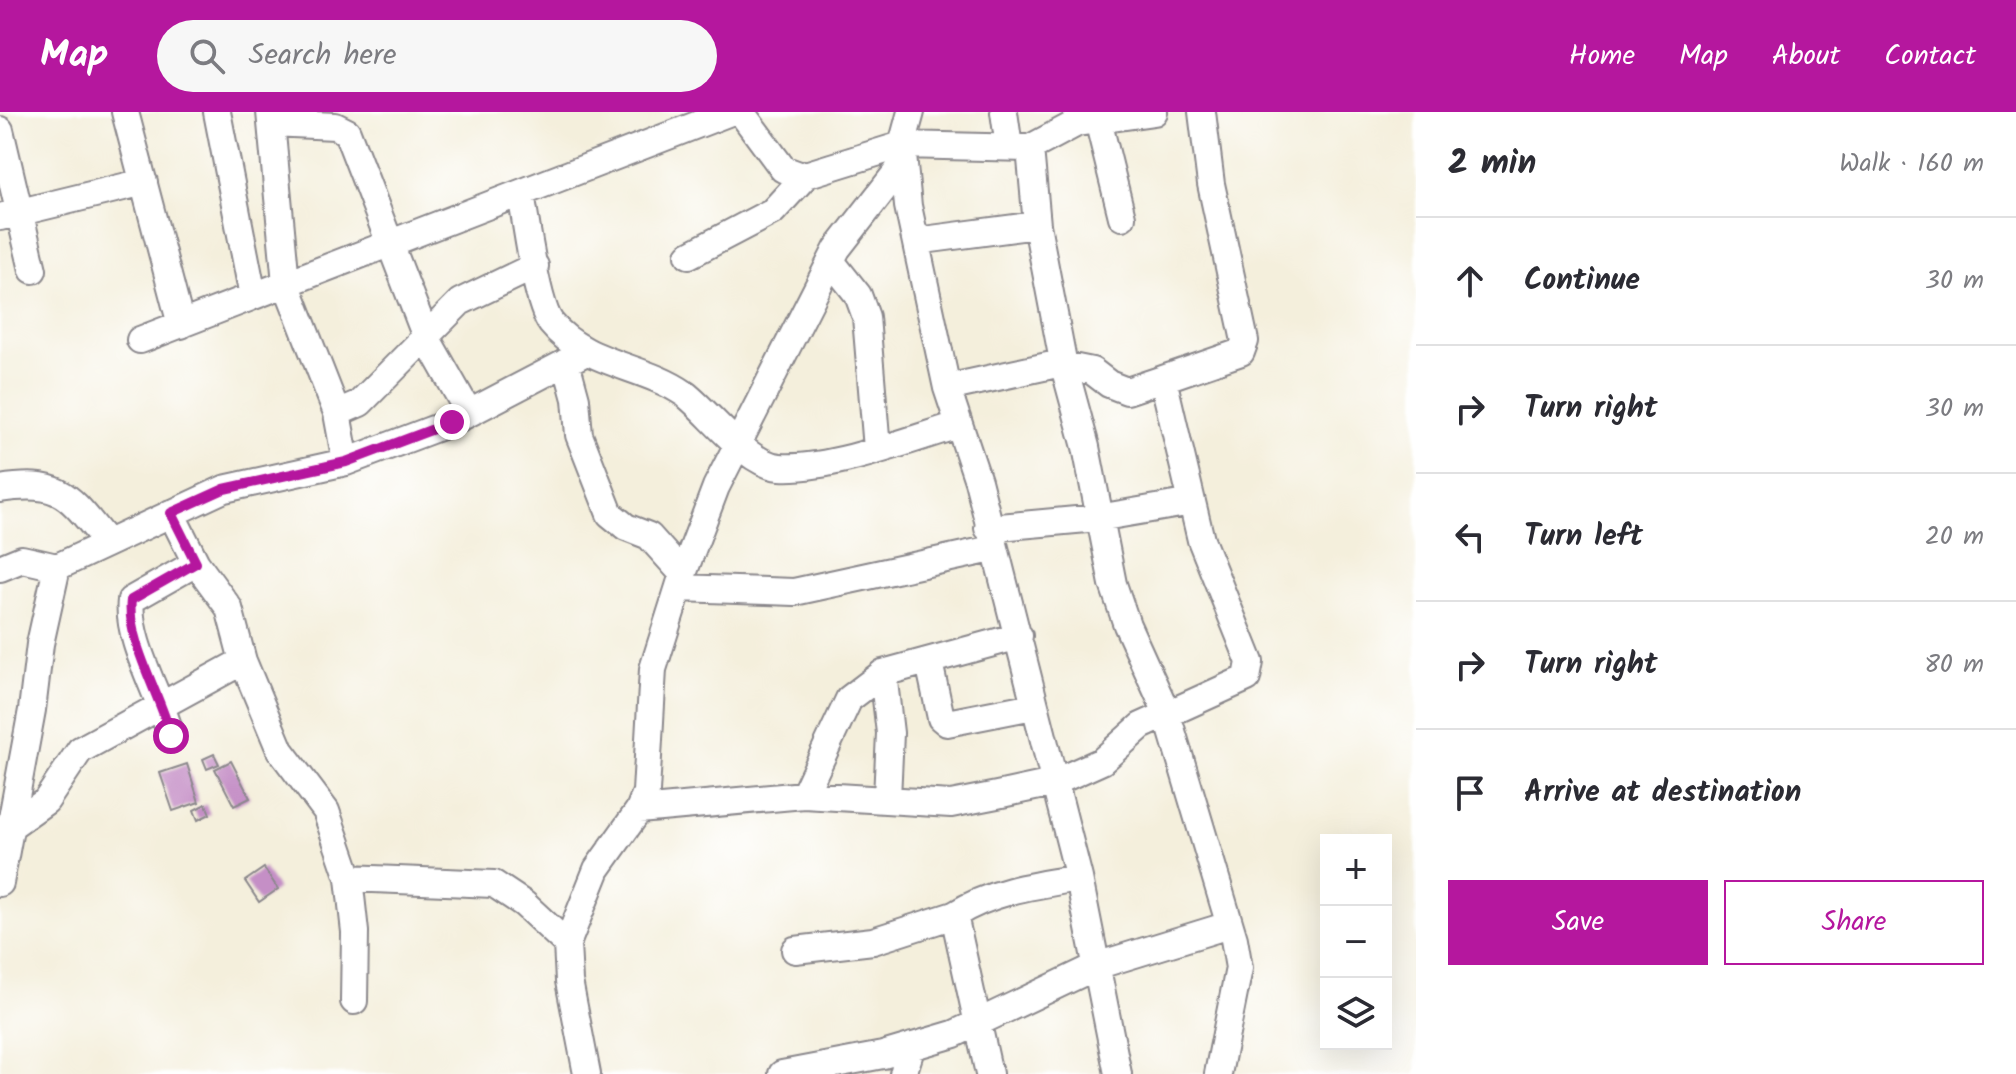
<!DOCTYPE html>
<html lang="en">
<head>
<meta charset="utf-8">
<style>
	body { margin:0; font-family:Kalam,sans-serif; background:#f7f7f7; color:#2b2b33 }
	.controls { position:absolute; right:24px; bottom:24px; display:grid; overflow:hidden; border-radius:0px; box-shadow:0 8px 32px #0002 }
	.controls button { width:72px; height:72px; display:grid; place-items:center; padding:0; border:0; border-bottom:2px solid #e1e1e2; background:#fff; color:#2b2b33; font:40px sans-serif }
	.stop { position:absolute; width:24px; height:24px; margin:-18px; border:6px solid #b5179e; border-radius:50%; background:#fff }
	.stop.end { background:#b5179e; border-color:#fff; box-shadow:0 2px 8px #0008 }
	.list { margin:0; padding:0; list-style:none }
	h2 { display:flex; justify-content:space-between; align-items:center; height:104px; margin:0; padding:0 32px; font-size:34px }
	h2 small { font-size:26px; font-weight:400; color:#7c7c81 }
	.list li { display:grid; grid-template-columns:52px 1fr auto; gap:24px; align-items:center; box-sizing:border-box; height:128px; padding:0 32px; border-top:2px solid #e1e1e2 }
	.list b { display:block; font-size:30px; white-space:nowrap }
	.list em { font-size:26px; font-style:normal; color:#7c7c81 }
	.actions { display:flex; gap:16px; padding:24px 32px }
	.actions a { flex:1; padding:18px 0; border:2px solid #b5179e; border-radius:0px; text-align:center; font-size:28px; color:#b5179e }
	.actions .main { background:#b5179e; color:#fff }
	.icon { flex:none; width:44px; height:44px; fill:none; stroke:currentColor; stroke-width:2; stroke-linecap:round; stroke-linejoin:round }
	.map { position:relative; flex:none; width:1416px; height:962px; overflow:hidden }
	header { display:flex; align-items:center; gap:48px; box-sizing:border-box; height:112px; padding:0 40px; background:#b5179e; color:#fff }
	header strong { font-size:38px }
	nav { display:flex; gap:44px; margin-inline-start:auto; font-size:28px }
	.search { width:560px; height:72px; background:#f7f7f7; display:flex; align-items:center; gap:20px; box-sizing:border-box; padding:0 28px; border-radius:44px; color:#7c7c81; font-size:30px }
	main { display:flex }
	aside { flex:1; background:#fff }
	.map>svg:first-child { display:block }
	.building { fill:#c58fc6 }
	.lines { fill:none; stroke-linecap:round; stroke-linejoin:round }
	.street-casing { stroke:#8b888c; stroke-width:30 }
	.street { stroke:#fff; stroke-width:26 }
	.route { stroke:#b5179e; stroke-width:10 }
</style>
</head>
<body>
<header>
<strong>Map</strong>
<div class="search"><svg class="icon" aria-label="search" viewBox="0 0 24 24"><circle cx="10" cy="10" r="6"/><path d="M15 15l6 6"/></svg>Search here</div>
<nav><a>Home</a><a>Map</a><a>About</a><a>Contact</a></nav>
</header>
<main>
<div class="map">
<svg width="1416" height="962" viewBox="0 0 1416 962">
	<rect width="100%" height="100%" fill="#fff"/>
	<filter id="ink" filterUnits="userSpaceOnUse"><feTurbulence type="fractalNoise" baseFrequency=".0125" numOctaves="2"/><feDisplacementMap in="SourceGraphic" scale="16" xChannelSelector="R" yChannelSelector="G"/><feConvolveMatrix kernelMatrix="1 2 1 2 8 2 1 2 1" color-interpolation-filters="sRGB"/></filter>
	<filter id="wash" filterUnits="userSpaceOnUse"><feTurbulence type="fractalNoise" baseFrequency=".006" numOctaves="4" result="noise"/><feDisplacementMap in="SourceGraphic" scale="32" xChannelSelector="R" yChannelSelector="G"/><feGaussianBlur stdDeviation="1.8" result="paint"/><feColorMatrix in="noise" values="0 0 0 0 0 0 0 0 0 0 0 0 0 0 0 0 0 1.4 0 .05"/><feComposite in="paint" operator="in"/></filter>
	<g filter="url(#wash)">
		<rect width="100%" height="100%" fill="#f4efdc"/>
		<g id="blocks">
			<!-- building -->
			<path class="building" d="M214 642 219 652 207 657 203 647Z
				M231 649 250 686 234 694 215 657Z
				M187 652 199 690 173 699 160 661Z
				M206 692 210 702 198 708 194 698Z
				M264 756 278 777 259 790 245 769Z"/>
		</g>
	</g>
	<g filter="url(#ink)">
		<use href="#blocks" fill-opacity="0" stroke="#8b888c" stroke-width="2"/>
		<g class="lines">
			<!-- street casing -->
			<g class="street-casing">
				<path id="street" d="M125 0 181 213
					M217 0 253 184
					M270 0 286 171 337 301
					M741 0 783 57 802 64 902 33 1030 36 1037 113 1064 254 1086 335 1113 472 1127 513 1166 599 1234 827 1239 856 1218 962
					M911 0 902 33 908 94 947 276 978 369 1079 766 1118 962
					M1004 0 1009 35
					M1098 8 1122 105
					M271 11 335 14 347 20 426 225 469 301
					M1077 11 1154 0
					M0 18 33 158
					M1030 36 1077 11 1081 0
					M521 81C526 109 536 191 551 211 585 253 644 253 685 282 710 301 747 353 780 355 831 358 909 328 958 313
					M0 105 144 70
					M916 129 1037 113
					M689 143 773 99 807 62
					M831 149 858 183 866 205 877 337
					M140 228 730 0
					M566 250 576 287 579 323 610 402 626 415 649 424 683 462
					M1163 267 1241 240 1245 229 1211 72 1202 0
					M346 350 337 301 360 291 460 190 535 154
					M0 377C63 367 69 385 107 430
					M171 401 196 451 229 496 243 549 280 638 326 699 349 766 355 820 354 889
					M988 416 1098 406 1192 390
					M0 456 22 447 57 455
					M679 476 794 480 992 437
					M929 550 941 606 947 611 1033 594
					M883 561 890 621 887 686
					M171 624C160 582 126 528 131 488L196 451
					M804 683 849 587 883 561 1019 524
					M639 698 804 683 951 692 997 683 1053 671 1102 649 1141 614 1247 566 1250 550 1201 428 1163 267 1127 279 1109 272 1092 259 1057 252 947 276
					M11 714 46 689 80 638 243 549
					M349 766 494 772 524 792 567 832
					M0 771 32 598 40 532 57 455 224 377 346 350 452 310 586 240
					M954 803C991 779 1035 773 1079 766
					M795 838 873 829 954 803 989 962
					M587 962 569 869 567 832 597 757 639 698 646 680 653 557 683 462 716 375 837 137 903 52
					M782 962 883 943 954 922 1099 853 1229 813
					M903 962 912 934"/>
			</g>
			<!-- street -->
			<use href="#street" class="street"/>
		</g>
	</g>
	<g class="lines" filter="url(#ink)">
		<!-- route -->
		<path class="route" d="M171 624C160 582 126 528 131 488L196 451 171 401 224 377 346 350 452 310"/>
	</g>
</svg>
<div class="controls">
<button>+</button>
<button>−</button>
<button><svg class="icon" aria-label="layers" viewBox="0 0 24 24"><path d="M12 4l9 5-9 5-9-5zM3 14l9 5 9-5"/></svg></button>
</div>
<div class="stop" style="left:171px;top:624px"></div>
<div class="stop end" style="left:452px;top:310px"></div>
</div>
<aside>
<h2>2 min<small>Walk · 160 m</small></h2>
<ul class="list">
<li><svg class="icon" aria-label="ahead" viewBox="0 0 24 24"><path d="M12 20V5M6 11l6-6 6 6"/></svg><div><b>Continue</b></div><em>30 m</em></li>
<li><svg class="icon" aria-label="right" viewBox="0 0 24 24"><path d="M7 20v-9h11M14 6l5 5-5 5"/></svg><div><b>Turn right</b></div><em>30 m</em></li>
<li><svg class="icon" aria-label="left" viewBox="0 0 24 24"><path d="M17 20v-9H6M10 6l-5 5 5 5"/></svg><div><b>Turn left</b></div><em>20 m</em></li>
<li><svg class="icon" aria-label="right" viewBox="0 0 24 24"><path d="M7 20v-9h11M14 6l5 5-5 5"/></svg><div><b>Turn right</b></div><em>80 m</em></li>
<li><svg class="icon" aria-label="arrive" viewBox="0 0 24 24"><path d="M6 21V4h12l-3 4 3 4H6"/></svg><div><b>Arrive at destination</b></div></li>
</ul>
<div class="actions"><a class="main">Save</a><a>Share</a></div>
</aside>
</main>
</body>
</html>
